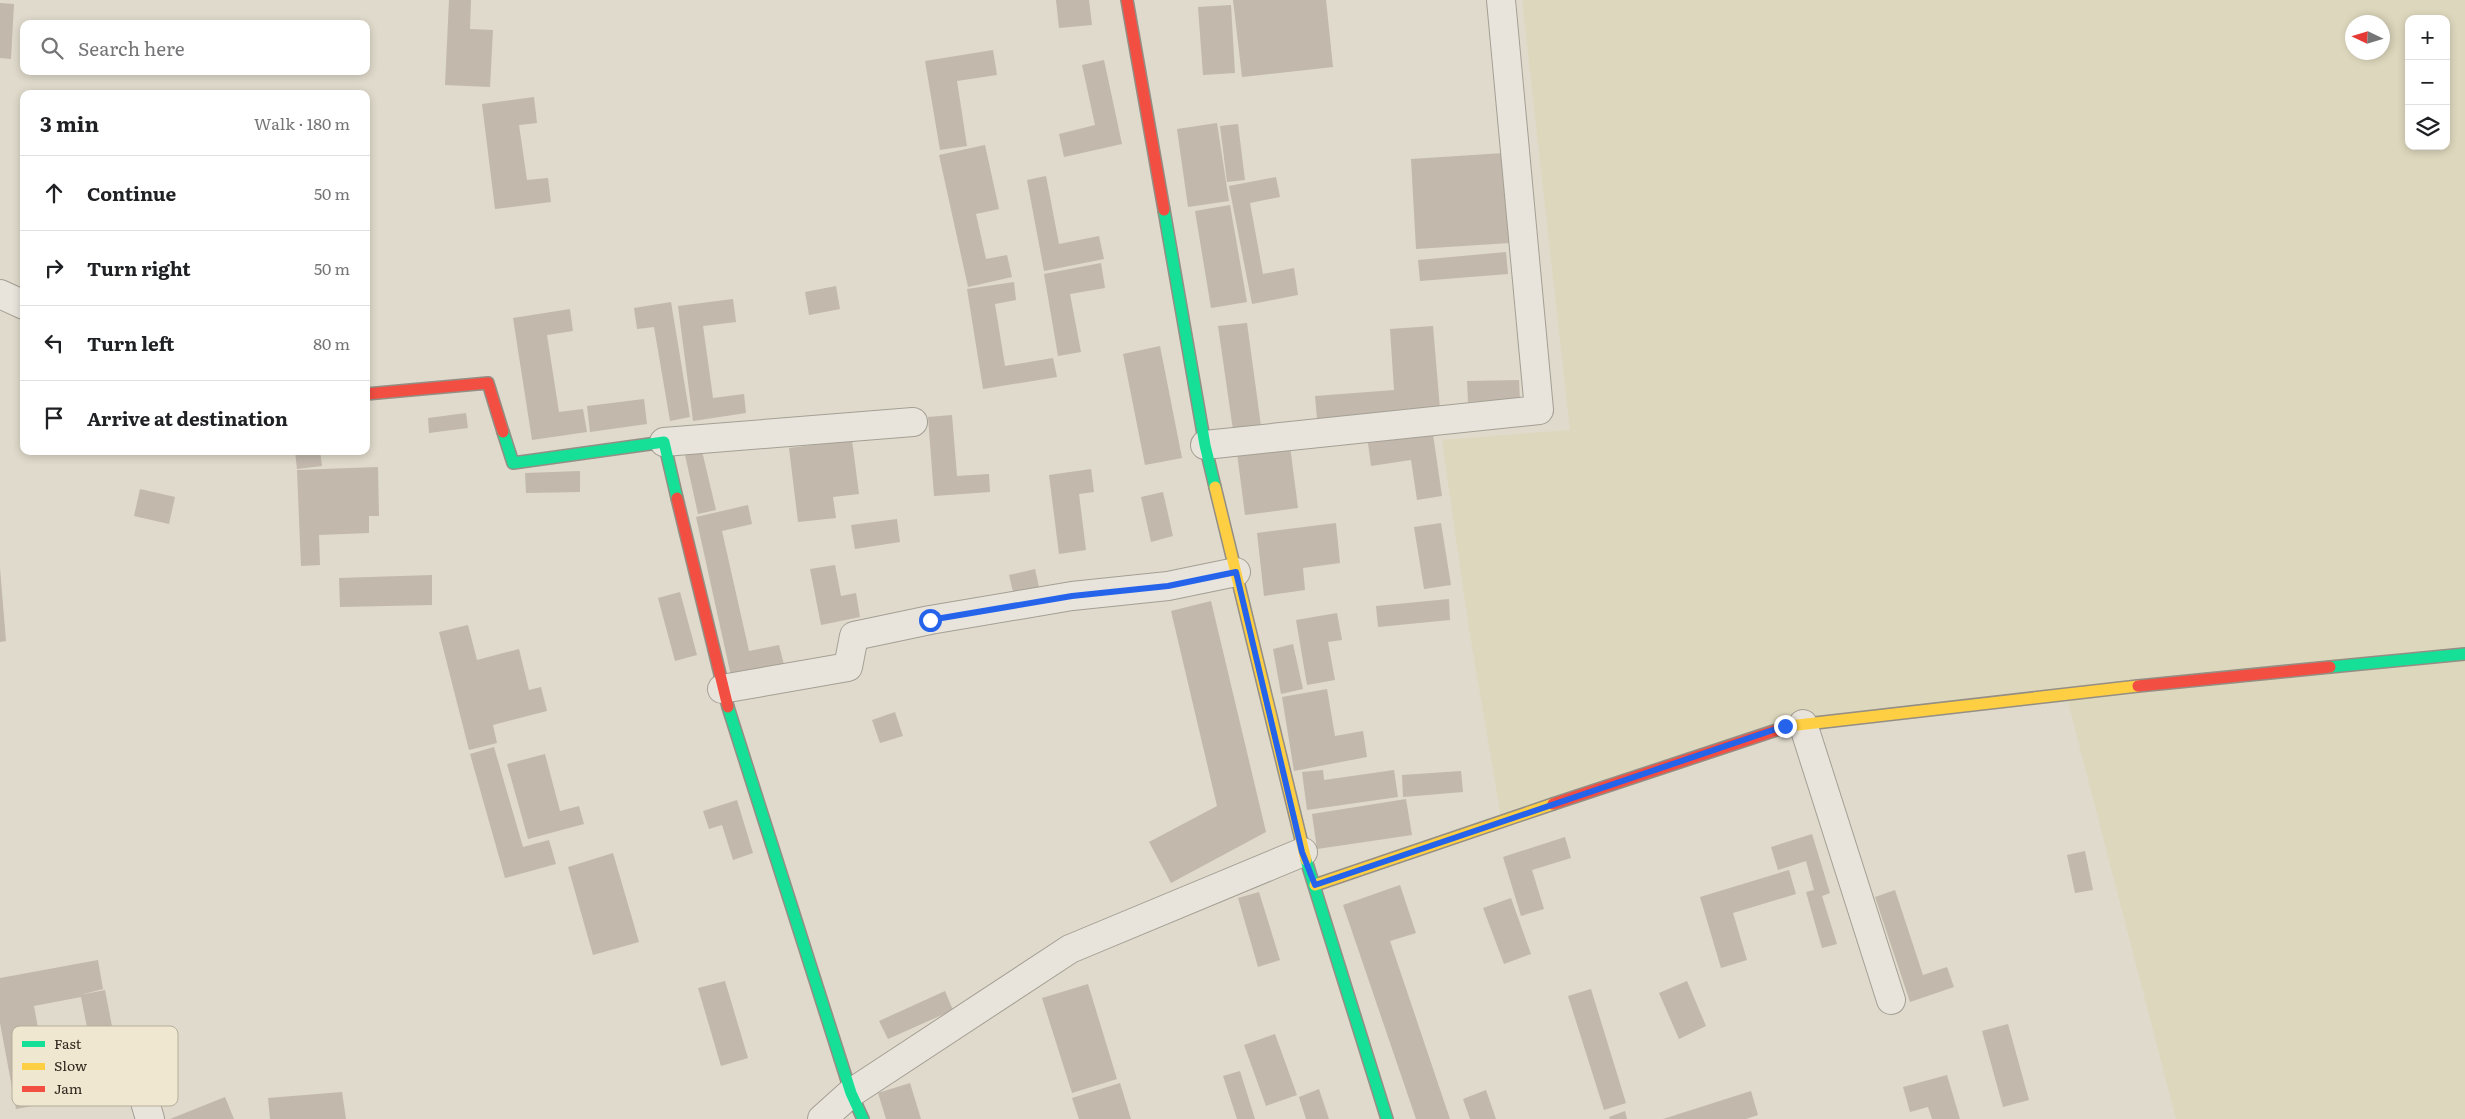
<!DOCTYPE html>
<html lang="en">
<head>
<meta charset="utf-8">
<style>
	body { margin:0; font-family:Literata,serif; background:#f6f6f6; color:#202124 }
	.controls { position:absolute; right:15px; top:15px; display:grid; overflow:hidden; border-radius:10px; box-shadow:0 2px 8px #0003 }
	.controls button { width:45px; height:45px; display:grid; place-items:center; padding:0; border:0; border-bottom:1px solid #e0e0e0; background:#fff; color:#202124; font:25px sans-serif }
	.compass { position:absolute; left:2345px; top:15px; width:45px; height:45px; border-radius:50%; background:#fff; box-shadow:0 2px 8px #0003; rotate:274deg }
	.stop { position:absolute; width:15px; height:15px; margin:-11px; border:4px solid #2563eb; border-radius:50%; background:#fff }
	.stop.end { background:#2563eb; border-color:#fff; box-shadow:0 1px 5px #0008 }
	.list { margin:0; padding:0; list-style:none }
	h2 { display:flex; justify-content:space-between; align-items:center; height:65px; margin:0; padding:0 20px; font-size:21px }
	h2 small { font-size:16px; font-weight:400; color:#757577 }
	.list li { display:grid; grid-template-columns:32px 1fr auto; gap:15px; align-items:center; box-sizing:border-box; height:75px; padding:0 20px; border-top:1px solid #e0e0e0 }
	.list b { display:block; font-size:19px; white-space:nowrap }
	.list em { font-size:16px; font-style:normal; color:#757577 }
	.icon { flex:none; width:28px; height:28px; fill:none; stroke:currentColor; stroke-width:2; stroke-linecap:round; stroke-linejoin:round }
	.map { position:relative; flex:none; width:2465px; height:1119px; overflow:hidden }
	.search { position:absolute; background:#fff; box-shadow:0 2px 8px #0003; left:20px; top:20px; width:350px; height:55px; display:flex; align-items:center; gap:12px; box-sizing:border-box; padding:0 18px; border-radius:10px; color:#757577; font-size:19px }
	.panel { position:absolute; background:#fff; box-shadow:0 2px 8px #0003; left:20px; top:90px; width:350px; height:365px; border-radius:10px }
	.map>svg:first-child { display:block }
	.farmland { fill:#ddd7bd; fill-rule:evenodd }
	.building { fill:#c2b8ac }
	.lines { fill:none; stroke-linecap:round; stroke-linejoin:round }
	.street-casing { stroke:#a49f94; stroke-width:30 }
	.fast-casing { stroke:#948e84; stroke-width:14 }
	.slow-casing { stroke:#948e84; stroke-width:14 }
	.jam-casing { stroke:#948e84; stroke-width:14 }
	.street { stroke:#e8e4dc; stroke-width:28 }
	.fast { stroke:#16e098; stroke-width:11 }
	.slow { stroke:#ffcf43; stroke-width:11 }
	.jam { stroke:#f24e42; stroke-width:11 }
	.route { stroke:#2563eb; stroke-width:6 }
	.key { fill:#f0e7d1; stroke:#b7ad9b; stroke-width:1 }
	.key-label { font-size:14px; fill:#31271e }
</style>
</head>
<body>
<div class="map">
<svg width="2465" height="1119" viewBox="0 0 2465 1119">
	<rect width="100%" height="100%" fill="#dfdacb"/>
	<!-- farmland -->
	<path class="farmland" d="M1522 0H2465V1119H2176L2066 694 1785 726 1502 823 1469 629 1442 440 1570 430ZM2409 19H2446V146H2409ZM2352 22H2382V52H2352Z"/>
	<!-- building -->
	<path class="building" d="M449 0H471L470 29 493 30 490 87 445 85Z
		M1056 0H1089L1092 25 1059 28Z
		M1233 0H1326L1333 67 1242 77Z
		M0 3 14 4 11 59 0 58Z
		M1231 5 1235 73 1203 75 1198 7Z
		M993 50 997 75 957 81 967 146 940 150 925 61Z
		M1104 60 1122 144 1064 157 1059 134 1095 125 1082 65Z
		M534 97 537 123 519 125 527 180 548 178 551 202 495 209 482 104Z
		M1217 123 1229 201 1188 207 1177 129Z
		M1238 124 1245 180 1227 182 1220 126Z
		M985 145 999 209 976 214 986 259 1007 255 1012 277 968 287 939 155Z
		M1504 153 1510 243 1416 249 1411 159Z
		M1046 176 1059 244 1099 236 1104 259 1044 271 1027 180Z
		M1276 177 1280 197 1250 203 1263 274 1294 268 1298 295 1252 304 1229 186Z
		M1230 205 1247 302 1211 308 1195 211Z
		M1506 252 1508 274 1420 281 1418 260Z
		M1101 263 1105 288 1070 294 1081 352 1058 356 1044 274Z
		M1014 282 1016 300 995 304 1005 366 1053 358 1057 377 983 389 967 289Z
		M836 286 840 309 809 315 805 292Z
		M733 299 736 322 703 326 713 398 744 394 746 413 693 421 678 306Z
		M671 302 690 417 670 421 654 327 637 329 634 308Z
		M570 309 573 331 547 335 559 412 583 409 587 432 532 440 513 318Z
		M1247 323 1261 426 1233 430 1218 326Z
		M1433 326 1440 409 1317 419 1315 396 1394 390 1390 329Z
		M1160 346 1182 458 1145 465 1123 354Z
		M1519 380 1520 400 1468 402 1467 381Z
		M644 399 647 424 590 432 587 406Z
		M466 413 468 428 429 433 428 418Z
		M952 415 957 476 989 474 990 492 934 496 928 417Z
		M1433 434 1442 496 1417 500 1411 460 1371 466 1368 443Z
		M852 440 859 494 833 497 836 518 798 522 789 448Z
		M1290 446 1298 508 1245 515 1237 453Z
		M295 451H320L322 466 297 469Z
		M702 451 716 510 698 514 685 455Z
		M378 467 379 516H369V533L319 535 320 565 301 566 297 470Z
		M1091 469 1094 492 1079 494 1086 550 1059 554 1049 475Z
		M580 471V492L526 493 525 473Z
		M140 489 175 497 169 524 134 516Z
		M1163 492 1173 536 1151 542 1141 497Z
		M748 505 752 524 722 531 749 651 779 645 784 665 731 676 696 517Z
		M897 519 900 542 855 549 851 525Z
		M1336 523 1340 563 1303 568 1305 590 1264 596 1257 533Z
		M1441 523 1451 585 1424 589 1414 527Z
		M835 565 841 596 856 593 860 617 821 625 810 569Z
		M0 568 6 641 0 642Z
		M1035 569 1039 587 1013 592 1009 575Z
		M432 575V605L340 607 339 578Z
		M680 592 697 655 675 661 658 598Z
		M1449 599 1450 620 1378 627 1376 606Z
		M1211 601 1266 832 1171 883 1149 842 1217 806 1171 611Z
		M1337 613 1342 640 1328 642 1335 680 1307 685 1296 620Z
		M468 625 477 660 519 649 529 690 541 687 547 711 493 725 497 743 469 750 439 632Z
		M1293 644 1303 689 1281 694 1273 649Z
		M1327 689 1335 736 1363 731 1367 757 1294 771 1282 697Z
		M895 712 903 736 880 743 872 720Z
		M494 747 523 847 549 840 556 864 505 878 470 754Z
		M545 754 560 811 579 806 584 824 528 839 507 764Z
		M1323 770 1324 780 1394 770 1398 797 1307 810 1302 772Z
		M1461 771 1463 792 1403 797 1402 775Z
		M1406 799 1412 835 1317 849 1312 814Z
		M737 800 753 853 733 860 722 825 709 829 703 811Z
		M1812 834 1830 893 1822 896 1837 944 1822 948 1806 892 1814 890 1806 861 1778 870 1771 847Z
		M1565 837 1571 858 1532 870 1544 909 1521 916 1503 857Z
		M2085 851 2093 890 2075 893 2067 855Z
		M613 853 639 942 593 955 568 867Z
		M1789 870 1796 894 1733 913 1747 960 1721 968 1700 897Z
		M1400 885 1416 933 1390 941 1450 1119H1416L1343 905Z
		M1895 890 1923 975 1947 967 1954 987 1910 1002 1875 897Z
		M1259 892 1280 960 1258 967 1238 898Z
		M1511 898 1531 954 1504 964 1483 908Z
		M98 960 103 989 80 995 105 990 124 1088 100 1093 81 997 34 1006 46 1071 88 1064 93 1095 16 1109 0 1023V978Z
		M725 981 748 1058 721 1066 698 988Z
		M1687 981 1706 1026 1679 1039 1659 993Z
		M1088 984 1117 1079 1072 1093 1042 998Z
		M1591 989 1626 1103 1604 1110 1568 996Z
		M945 991 953 1010 888 1039 879 1021Z
		M2008 1024 2029 1100 2003 1107 1982 1031Z
		M1275 1034 1297 1095 1266 1106 1244 1045Z
		M1240 1071 1255 1119H1237L1223 1076Z
		M1947 1075 1960 1119H1932L1928 1107 1910 1112 1903 1087Z
		M910 1083 921 1119H886L878 1093Z
		M1120 1083 1131 1119H1079L1072 1098Z
		M1319 1089 1329 1119H1306L1299 1097Z
		M1486 1090 1496 1119H1470L1463 1099Z
		M1751 1091 1758 1115 1746 1119H1663Z
		M342 1092 346 1119H270L268 1098Z
		M225 1097 234 1119H170Z
		M1625 1111 1627 1119H1610L1609 1117Z"/>
	<g class="lines">
		<!-- street casing -->
		<g class="street-casing">
			<path id="street" d="M0 294 24 305
				M664 442 913 422
				M1205 445 1539 410 1501 0
				M722 689 848 667 854 636 930 620 1072 596 1168 586 1236 572
				M1803 724 1891 1000
				M143 1095 150 1119
				M822 1119 851 1093 1070 949 1303 852"/>
		</g>
		<!-- fast casing -->
		<g class="fast-casing">
			<path id="fast" d="M1164 210 1205 445 1215 487
				M503 432 513 463 664 442 677 498
				M2330 667 2465 654
				M728 707 851 1093 863 1119
				M1306 860 1387 1119"/>
		</g>
		<!-- slow casing -->
		<g class="slow-casing">
			<path id="slow" d="M1215 487 1306 860
				M1789 726 2138 686
				M1315 885 1553 804"/>
		</g>
		<!-- jam casing -->
		<g class="jam-casing">
			<path id="jam" d="M1127 0 1164 210
				M366 394 488 383 503 432
				M677 498 728 707
				M2138 686 2330 667
				M1553 804 1789 726"/>
		</g>
		<!-- street -->
		<use href="#street" class="street"/>
		<!-- fast -->
		<use href="#fast" class="fast"/>
		<!-- slow -->
		<use href="#slow" class="slow"/>
		<!-- jam -->
		<use href="#jam" class="jam"/>
	</g>
	<g class="lines">
		<!-- route -->
		<path class="route" d="M930 620 1072 596 1168 586 1236 572 1302 852 1315 885 1785 726"/>
	</g>
	<!-- legend -->
	<rect x="12" y="1026" width="166" height="80" rx="8" class="key"/>
	<rect x="22" y="1041" width="23" height="6" fill="#16e098"/>
	<rect x="22" y="1063" width="23" height="7" fill="#ffcf43"/>
	<rect x="22" y="1086" width="23" height="6" fill="#f24e42"/>
	<g class="key-label">
		<text x="54" y="1049">Fast</text>
		<text x="54" y="1071">Slow</text>
		<text x="54" y="1094">Jam</text>
	</g>
</svg>
<div class="controls">
<button>+</button>
<button>−</button>
<button><svg class="icon" aria-label="layers" viewBox="0 0 24 24"><path d="M12 4l9 5-9 5-9-5zM3 14l9 5 9-5"/></svg></button>
</div>
<svg class="compass" viewBox="-18 -18 36 36"><path d="M0-13l5 13h-10z" fill="#e53935"/><path d="M0 13l5-13h-10z" fill="#757577"/></svg>
<div class="stop" style="left:930px;top:620px"></div>
<div class="stop end" style="left:1785px;top:726px"></div>
<div class="search"><svg class="icon" aria-label="search" viewBox="0 0 24 24"><circle cx="10" cy="10" r="6"/><path d="M15 15l6 6"/></svg>Search here</div>
<section class="panel">
<h2>3 min<small>Walk · 180 m</small></h2>
<ul class="list">
<li><svg class="icon" aria-label="ahead" viewBox="0 0 24 24"><path d="M12 20V5M6 11l6-6 6 6"/></svg><div><b>Continue</b></div><em>50 m</em></li>
<li><svg class="icon" aria-label="right" viewBox="0 0 24 24"><path d="M7 20v-9h11M14 6l5 5-5 5"/></svg><div><b>Turn right</b></div><em>50 m</em></li>
<li><svg class="icon" aria-label="left" viewBox="0 0 24 24"><path d="M17 20v-9H6M10 6l-5 5 5 5"/></svg><div><b>Turn left</b></div><em>80 m</em></li>
<li><svg class="icon" aria-label="arrive" viewBox="0 0 24 24"><path d="M6 21V4h12l-3 4 3 4H6"/></svg><div><b>Arrive at destination</b></div></li>
</ul>
</section>
</div>
</body>
</html>
